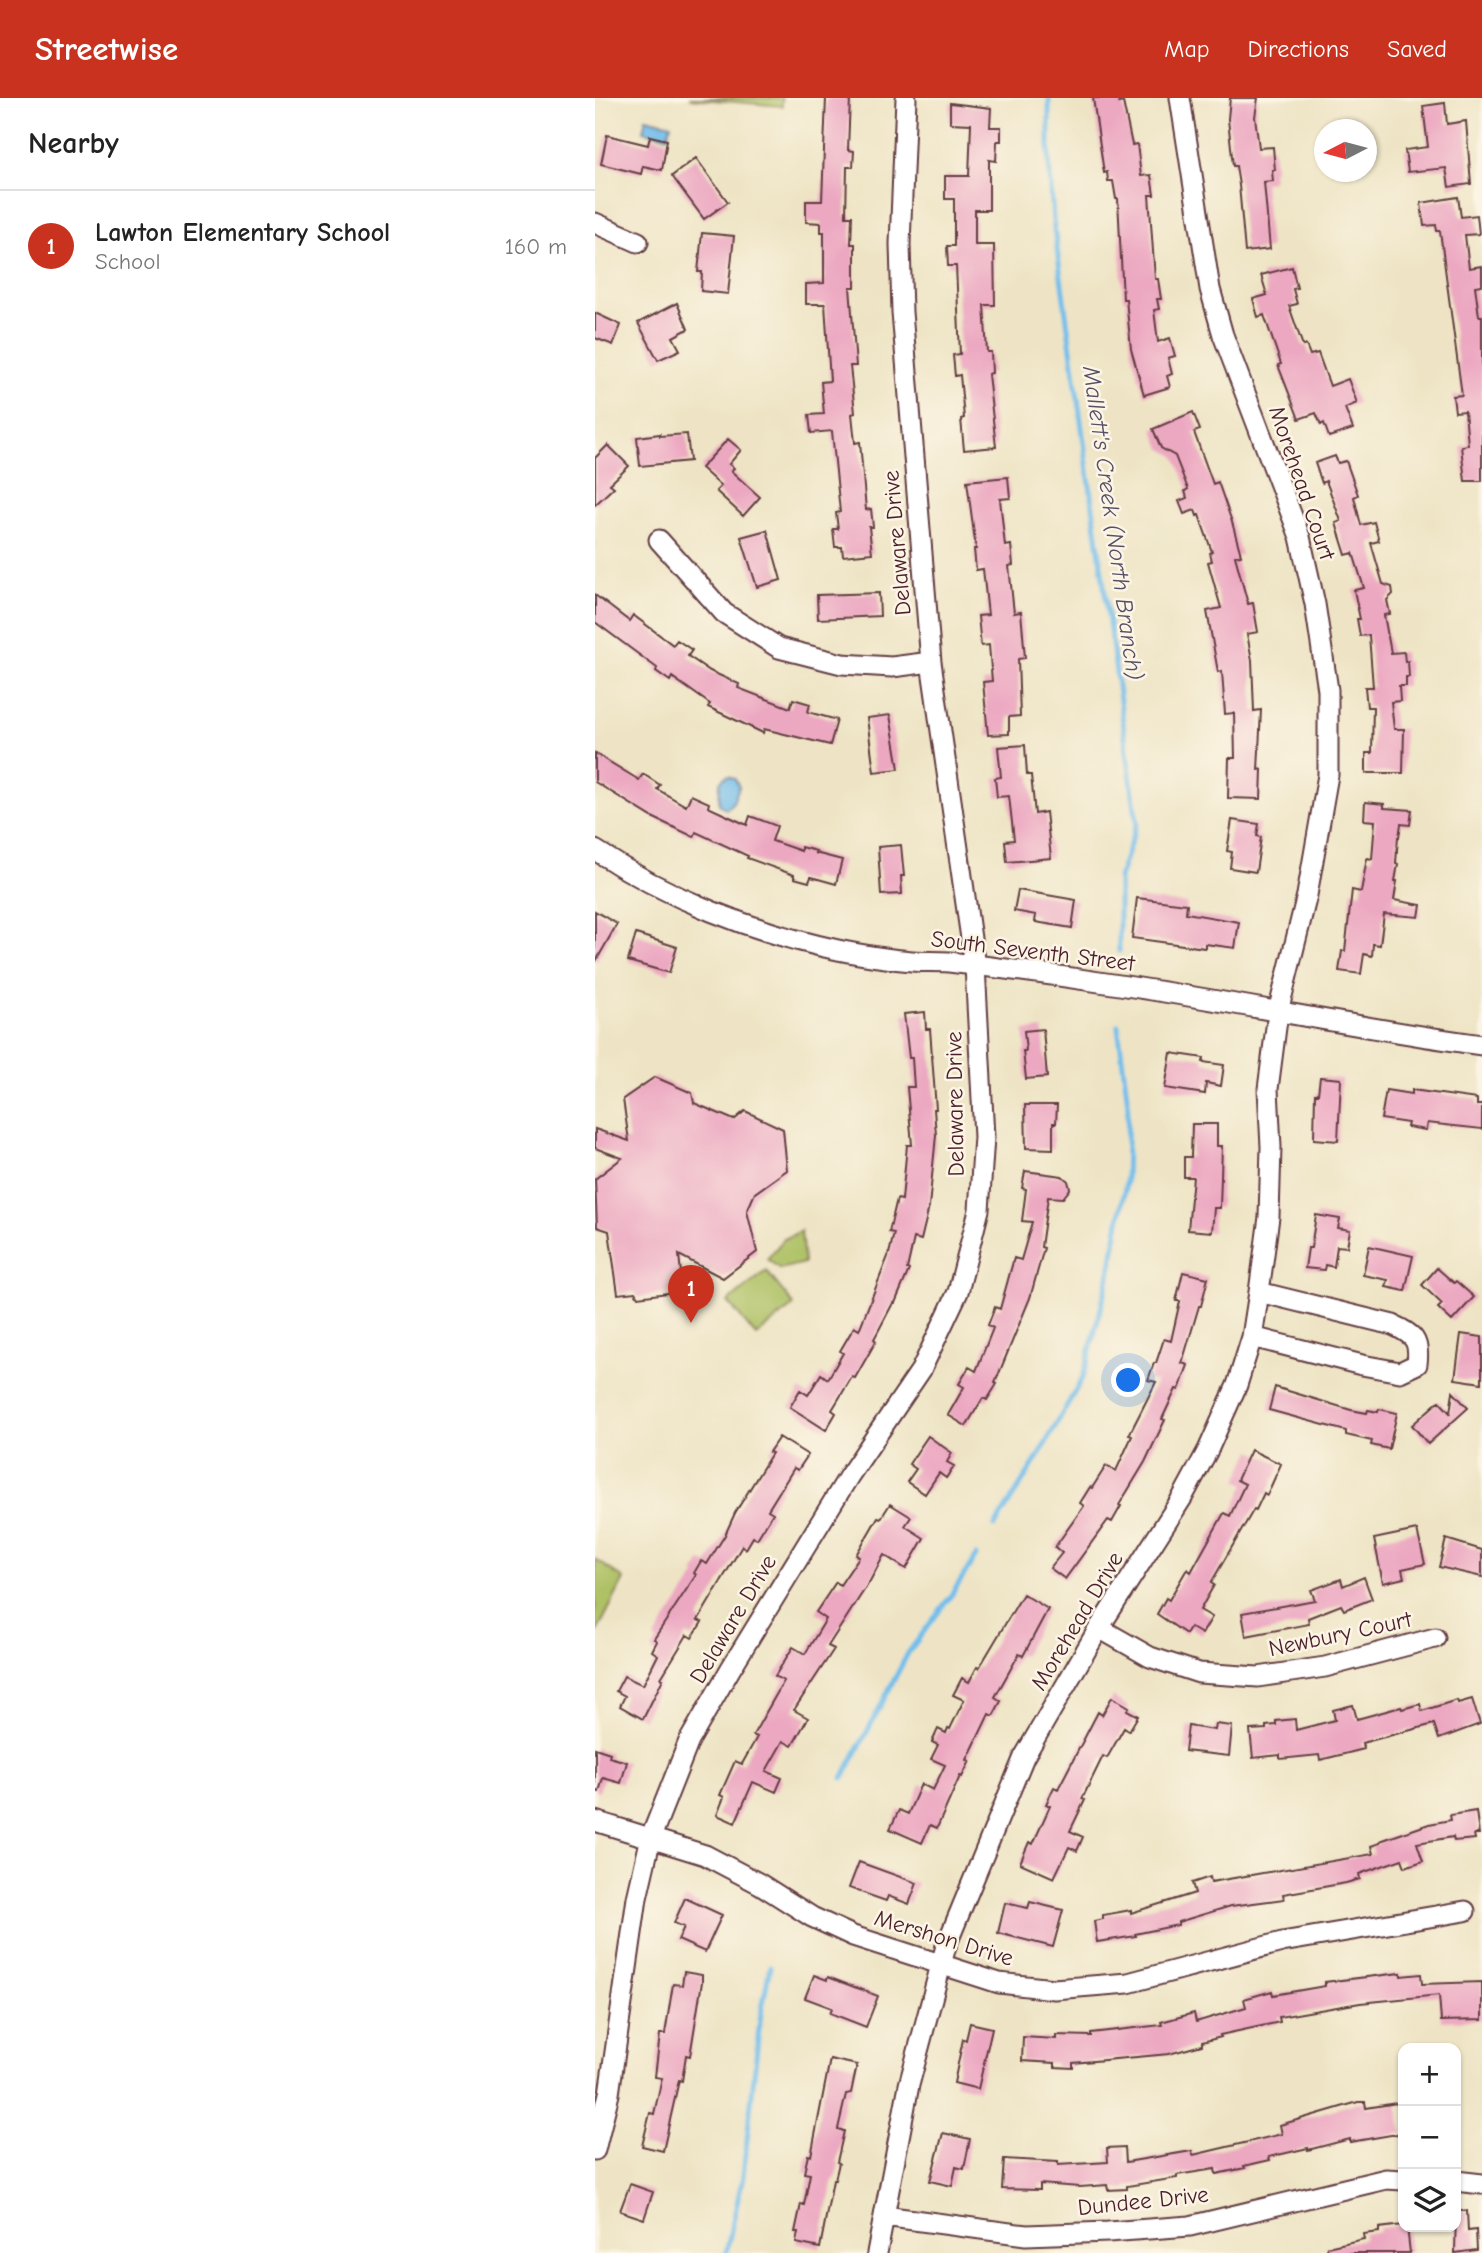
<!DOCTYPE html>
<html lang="en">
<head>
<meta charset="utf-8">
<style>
	body { margin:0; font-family:"Comic Neue",sans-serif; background:#f2f2f2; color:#222 }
	.controls { position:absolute; right:21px; bottom:21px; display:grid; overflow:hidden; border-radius:14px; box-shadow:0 2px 5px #0004 }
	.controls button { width:63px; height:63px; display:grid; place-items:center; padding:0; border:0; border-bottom:2px solid #e0e0e0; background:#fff; color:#222; font:35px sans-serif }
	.compass { position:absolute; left:719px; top:21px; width:63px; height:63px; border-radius:50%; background:#fff; box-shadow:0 2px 5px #0004; rotate:264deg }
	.you { position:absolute; left:534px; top:1283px; width:24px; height:24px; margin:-18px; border:5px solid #fff; border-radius:50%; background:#1a73e8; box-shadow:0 0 0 10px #1a73e833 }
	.badge { display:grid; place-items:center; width:46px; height:46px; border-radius:50%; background:#c8321e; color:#fff; font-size:23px; font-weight:700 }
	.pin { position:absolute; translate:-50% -58px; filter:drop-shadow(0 2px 4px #0008) }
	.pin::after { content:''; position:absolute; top:37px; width:24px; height:21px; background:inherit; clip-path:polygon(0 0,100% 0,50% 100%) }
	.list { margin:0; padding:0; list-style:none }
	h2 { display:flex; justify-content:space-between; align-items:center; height:91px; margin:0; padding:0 28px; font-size:30px }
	h2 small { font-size:23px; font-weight:400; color:#767676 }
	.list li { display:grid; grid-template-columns:46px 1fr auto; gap:21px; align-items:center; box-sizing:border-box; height:112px; padding:0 28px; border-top:2px solid #e0e0e0 }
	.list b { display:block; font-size:26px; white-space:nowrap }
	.list p { margin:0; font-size:23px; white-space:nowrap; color:#767676 }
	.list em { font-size:23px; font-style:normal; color:#767676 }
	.icon { flex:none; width:38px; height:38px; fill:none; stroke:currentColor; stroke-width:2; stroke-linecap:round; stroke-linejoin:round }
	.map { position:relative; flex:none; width:887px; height:2155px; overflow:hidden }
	header { display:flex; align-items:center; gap:42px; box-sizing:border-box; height:98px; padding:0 35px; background:#c8321e; color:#fff }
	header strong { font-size:33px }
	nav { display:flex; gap:38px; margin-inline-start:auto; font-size:24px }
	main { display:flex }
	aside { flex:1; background:#fff }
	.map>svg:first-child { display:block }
	.green { fill:#aec165; stroke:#7c7048; stroke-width:2 }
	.water { fill:#72beeb; stroke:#5e6e8b; stroke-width:2 }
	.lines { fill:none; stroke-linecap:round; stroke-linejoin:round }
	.stream { stroke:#72beeb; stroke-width:5 }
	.building { fill:#eca7c1 }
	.minor-casing { stroke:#633d42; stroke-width:23 }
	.minor { stroke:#fff; stroke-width:19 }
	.labels { text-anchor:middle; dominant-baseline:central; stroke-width:5; stroke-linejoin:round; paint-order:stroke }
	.street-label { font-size:23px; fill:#4a1f2b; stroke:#fcf5e5 }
	.water-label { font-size:24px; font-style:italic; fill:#564f65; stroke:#fcf5e5 }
</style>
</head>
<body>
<header>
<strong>Streetwise</strong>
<nav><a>Map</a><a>Directions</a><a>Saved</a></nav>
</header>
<main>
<aside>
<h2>Nearby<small></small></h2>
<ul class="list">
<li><span class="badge">1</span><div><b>Lawton Elementary School</b><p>School</p></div><em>160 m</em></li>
</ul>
</aside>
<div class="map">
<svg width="887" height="2155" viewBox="0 0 887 2155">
	<rect width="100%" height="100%" fill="#fcf5e5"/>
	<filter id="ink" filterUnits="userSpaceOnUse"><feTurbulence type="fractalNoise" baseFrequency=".0143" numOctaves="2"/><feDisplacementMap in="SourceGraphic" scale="14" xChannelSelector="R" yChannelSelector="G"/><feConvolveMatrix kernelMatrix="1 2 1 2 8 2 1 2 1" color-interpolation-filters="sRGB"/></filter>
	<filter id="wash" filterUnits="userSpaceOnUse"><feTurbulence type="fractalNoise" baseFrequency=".00686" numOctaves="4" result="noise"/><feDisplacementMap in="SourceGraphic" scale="28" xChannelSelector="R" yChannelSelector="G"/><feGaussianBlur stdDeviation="1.57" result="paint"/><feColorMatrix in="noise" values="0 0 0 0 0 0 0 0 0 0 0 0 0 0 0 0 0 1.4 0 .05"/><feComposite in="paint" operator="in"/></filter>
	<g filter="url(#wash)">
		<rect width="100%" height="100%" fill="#eee4c5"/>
		<!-- green -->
		<path class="green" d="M94 0H187V8Z
			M206 1133 209 1165 185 1171 172 1161 189 1141Z
			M171 1173 199 1207 161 1238 133 1204Z
			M0 1461 29 1481 0 1538Z"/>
		<!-- water -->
		<path class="water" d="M51 20 76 26 73 38 48 33Z
			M135 678 140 681 144 689 138 704 131 711 124 706 125 684 130 679Z"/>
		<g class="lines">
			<!-- stream -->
			<path class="stream" d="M454 0V61L458 122 542 725 524 780V853
				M400 1428 443 1359 488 1279 514 1179 531 1084 533 1006 523 927
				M248 1680 313 1555 357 1496 381 1458
				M131 2155 148 2078 165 1922 175 1868"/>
		</g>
		<g id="blocks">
			<!-- building -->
			<path class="building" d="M231 0H255L253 52 259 53 258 69H252L251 118H257L256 146H260V189H255L261 268H255L260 315 257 316 260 345 265 344 271 412 276 411 278 429H274L277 455 248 458 247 449H240L238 431H243L241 415 245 414 237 333 216 335 214 317 229 316 226 284 235 283 230 206H211V186L229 185V134H226V125L211 124V103H227Z
				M498 0H523L524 5 528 4 537 47 542 46 546 78 556 77 559 97H554L560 181H563L566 201H562L564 211 559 212 563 244 575 240 580 258 573 260 577 276 572 278 575 289 549 297 536 251 531 201H528L523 101H521L518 83H513L512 74 509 75Z
				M635 0H663L660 19 664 50 678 49 680 72H677L678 83 669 84 675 151 650 154 644 87 641 68H638L633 21Z
				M355 5 396 10 395 29H406V43H402L401 63 394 62V112H380V147H399L400 207H389L392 254H396L397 275 393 276 401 349 369 352 366 321 369 320 365 277 360 278 358 257 365 256 361 168H353L352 148H359V101H350V78H374L376 26 355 25Z
				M850 5 852 26 871 23 876 86 854 89 851 70 813 74 810 52 833 49 828 8Z
				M12 37 53 47 55 38 72 42 67 72 48 68 46 76 6 66Z
				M101 60 133 104 109 121 77 78Z
				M863 99 866 119 882 117 884 136 870 137 874 170 887 168V187L880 188 884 218H887V383H870L866 348 873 347 870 313 860 314 858 298 867 297 845 133H842L841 127 829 128 826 105Z
				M107 135 139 138 133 196 106 193 107 174H103Z
				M697 169 702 190 698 191 702 206 694 208 708 248 711 247 715 257 723 255 735 288 753 281 762 305 750 310 758 331 734 339 729 325 726 327 721 315 704 321 683 267 686 266 669 217 663 219 658 201 672 197 666 177Z
				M82 205 93 231 78 239 85 252 63 262 43 225Z
				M0 215 26 227 18 247 0 240Z
				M598 314 605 332 599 334 618 386 623 384 637 424 646 457 640 458 653 506 658 505 663 534 652 536 657 562 659 613 666 612 663 672 667 671 666 701 633 700 634 660H640L639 615 630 616 627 573 623 574 612 513 626 510 613 464 617 463 615 455 617 454 604 417 602 418 600 412 589 416 584 403 592 400 590 393 593 391 580 358 566 350 558 331Z
				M65 336V338L92 336 95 363 45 368 42 339Z
				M133 341 146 352 134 366 139 370 136 373 165 399 148 418 121 393 126 388 106 370Z
				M13 347 34 368 15 386 19 389 0 407V360Z
				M740 358 743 365 751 363 763 397 759 399 766 427 779 424 784 443 776 445 788 486 797 489 798 496 792 502 795 516 789 517 796 555 809 554 810 564 813 563 814 579H811V588H804L805 603 796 604 799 631H809L808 675H771V655H777L778 609H772L770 589H778L774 537 765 538 762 521H765L759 492 769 490 758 455 751 457 741 425 746 423 731 383 727 385 720 365Z
				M413 379 415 400 405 401 410 448 416 447 418 467 414 468 419 515 426 514 430 560 423 561 425 618 414 619V636L393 637 388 584 397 583 394 547 386 548 383 518 393 517 388 471 381 472 379 451H381L372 383Z
				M172 432 186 482 162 489 146 439Z
				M284 495 285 518 223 521 222 497Z
				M0 497 34 523 38 517 78 547 82 542 97 552 93 558 115 573 144 586 143 590 195 610 198 601 215 606 213 614 242 622 235 647 169 631 168 635 113 609 115 606 77 579 75 583 61 573 62 570 0 524Z
				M295 617 304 671 279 674 272 620Z
				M430 647 432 677H436L440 716 451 714 456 760 412 764 410 743 419 742 414 698 402 699 400 680 406 679 403 649Z
				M0 655 44 682 48 676 65 687 62 691 91 708 96 697 114 705 113 709 152 727 155 718 182 728 177 743 206 753V749L221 753 220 755 247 762 241 786 216 779 214 784 199 780V777L152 760 153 758 101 734 99 739 57 719 0 684Z
				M770 704 789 706V710L817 712 815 727 806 726 804 739H803L801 765 803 766 800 783H802L799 802 826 807 824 819 789 816 785 847 778 846 777 858 769 856 766 876 744 873 747 853H750L757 792 766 794 772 760 777 761 780 723 769 722Z
				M637 722 664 726 662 738 666 739 661 774 635 770 637 754 632 753Z
				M306 747 309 778H306L307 796 286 797 283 749Z
				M423 792 481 802 477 830 440 824 441 817 419 813Z
				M542 800 592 806 591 815 644 824 640 850 610 846V850L537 840Z
				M0 813 22 826 0 865Z
				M41 836 82 849 74 875 33 863Z
				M330 914 331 931H335L341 1011H339L341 1037 334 1109 326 1142 319 1140 312 1171 314 1172 300 1205H298L279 1241 281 1243 260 1280 257 1279 237 1312 241 1315 231 1332 195 1309 205 1292 213 1297 226 1276 233 1281 248 1255 245 1253 259 1229 264 1232 294 1156 299 1135 294 1134 302 1101 307 1102 312 1047H317L312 989H319L317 960H314L309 916Z
				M448 931 452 979 431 981 428 953H431L429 933Z
				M576 955 609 960 608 964 629 967 626 988 611 985 610 996 570 990Z
				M60 979 97 995 99 1005 139 1022 150 1013 188 1031 192 1072 160 1095 152 1113 162 1154 128 1180 84 1157 88 1193 43 1199 40 1194 23 1196 14 1133 2 1129 0 1081 27 1060 0 1050V1031L34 1043 28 1001Z
				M725 979 746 981 743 1043 719 1041 720 996H723Z
				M791 992 817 996V992L882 1001V1007H887V1031L832 1025 831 1032 812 1029 813 1025 786 1021Z
				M430 1007H462L461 1025H458V1051L431 1050Z
				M597 1026H622V1048H627L625 1110H619L617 1134 593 1132 598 1079H589V1059H596Z
				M430 1073 467 1078 473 1083 475 1091 468 1100 453 1099 446 1149 449 1150 435 1200 400 1285 402 1286 392 1302 388 1300 371 1328 353 1317 369 1289 364 1286 374 1269 381 1273 398 1230 393 1227 400 1209 405 1211 419 1160 426 1162 437 1124 427 1123 431 1091 427 1090Z
				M721 1117 745 1121 743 1130 755 1132 752 1149 742 1148 739 1169 730 1167 729 1172 710 1170 713 1150H716Z
				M774 1148 818 1158 810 1193 791 1189 793 1182 768 1177Z
				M842 1170 859 1185 861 1183 879 1199 857 1223 843 1210 847 1206 827 1187Z
				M588 1174 613 1180 606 1208H604L587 1265 593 1267 584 1292 581 1291 567 1321 570 1322 550 1364 524 1407 526 1408 517 1424 513 1422 470 1481 455 1470 467 1455 460 1449 489 1408 485 1405 495 1389 497 1390 511 1368 521 1373 537 1338 534 1337 561 1284 553 1282 559 1265H561L569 1241 576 1243 585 1203H581Z
				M866 1236 887 1239V1285L860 1281Z
				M680 1289 756 1312 772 1315 773 1312 783 1314 784 1311 802 1315 794 1351 776 1347 777 1343 751 1337V1333L674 1312Z
				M858 1294 873 1310 833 1346 817 1327 844 1303 855 1315Z
				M333 1338 357 1355 352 1364 359 1368 351 1380 344 1375 330 1396 312 1384 321 1371 314 1366Z
				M184 1339 213 1357 203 1372 199 1370 173 1412 178 1415 162 1441 158 1439 151 1451 147 1448 103 1522 107 1524 97 1540 92 1537 66 1580 68 1581 48 1621 25 1608 30 1598 21 1593 29 1578 48 1587 63 1557 57 1553 62 1543 59 1541 101 1477 99 1475 106 1463 112 1466 130 1437 140 1415 177 1355 174 1354Z
				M656 1352 686 1366 672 1397 669 1395 661 1412 659 1411 616 1485 619 1487 605 1512 617 1519 607 1536 595 1529 591 1536 562 1516 571 1500 574 1502 592 1471 596 1474 629 1415 635 1418 650 1386 642 1382Z
				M295 1406 316 1419 310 1428 329 1440 311 1471 289 1457 275 1483 233 1548 239 1551 199 1612 213 1620 197 1648 188 1643 171 1673 187 1680 181 1694 158 1684 140 1725 122 1717 129 1699 125 1697 140 1663 147 1666 162 1639 158 1637 189 1583 180 1578 198 1549 210 1556 231 1521 221 1514 241 1484 245 1487 264 1459 261 1457 283 1419 286 1420Z
				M822 1432 830 1466 807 1471 809 1480 788 1485 779 1441Z
				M851 1441 887 1452V1479L844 1469Z
				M769 1479 777 1501 749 1512 746 1507 713 1520 714 1526 651 1538 647 1515 720 1502 716 1492 746 1481 748 1488Z
				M428 1496 453 1511 428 1558 424 1556 400 1599 406 1603 398 1618 394 1616 372 1662 375 1663 367 1679 365 1678 342 1730 335 1727 327 1745 295 1731 304 1712 313 1716 326 1686 338 1692 350 1667 336 1661 343 1647 337 1644 343 1631 351 1635 353 1630 355 1631 369 1602 358 1597 367 1580 374 1584 382 1569 384 1570Z
				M517 1599 534 1609 532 1612 543 1618 534 1633 529 1630 512 1660 508 1658 487 1701 490 1702 475 1733 488 1739 482 1753 474 1749 459 1780 425 1765 434 1744 438 1746 455 1708 451 1706 459 1689 463 1691 503 1614 507 1617Z
				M877 1601 885 1626 844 1641 839 1626 767 1645 769 1651 725 1662 724 1657 685 1661V1657L658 1660 655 1632 671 1631V1628L681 1627V1623L700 1621 701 1632 740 1622 738 1612 758 1607 762 1621 806 1609 807 1611 825 1606 827 1613 862 1602 863 1605Z
				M621 1626 637 1628 634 1658 590 1653 593 1628 620 1632Z
				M0 1650 15 1655 14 1659 32 1664 26 1685 8 1680 4 1694 0 1693Z
				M881 1713 884 1736H879L880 1741 859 1743 858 1739 822 1745 828 1763 810 1769 807 1761 764 1776 765 1781 751 1785 688 1796 689 1801 636 1808 583 1824V1827L540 1836 541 1838 502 1844 499 1823 508 1821V1817L536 1812V1815L600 1795 597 1785 615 1779 616 1784 778 1756 776 1748 785 1745V1743L834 1726 856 1722 855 1717Z
				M264 1764 322 1785 314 1806 293 1798 291 1803 254 1790Z
				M90 1800 127 1817 110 1854 83 1842 89 1829 79 1825Z
				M435 1804 468 1812 458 1849 403 1835 410 1805 433 1810Z
				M89 1874 107 1877V1884L95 1958 91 1957 87 1983 84 1982 68 2053 47 2048 55 2015 59 2016 67 1980 60 1979 65 1936H70L78 1886 87 1887Z
				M806 1875V1878L826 1876 827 1886 887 1884V1922L846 1923 844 1897 765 1905 684 1919 685 1924 625 1937 626 1939 607 1944V1947L574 1956 478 1965V1970L460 1969V1965L427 1963 428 1939 461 1941V1937L496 1938V1935L567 1927 566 1924 599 1915 601 1924 651 1909 649 1901 677 1893 678 1897 730 1888V1884Z
				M219 1877 232 1882 233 1879 283 1898 271 1929 235 1915 237 1910 210 1900Z
				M375 1925 397 1930 383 1991 359 1985 368 1941 371 1942Z
				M235 1961 262 1967 256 1995 251 1996 243 2031 249 2033 242 2064 244 2065 240 2082H238L225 2150 201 2145 203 2134H200L206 2106 209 2107 215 2076 209 2075 213 2057 216 2058Z
				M763 2004H770L771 2010 802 2005 808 2035 755 2044V2041L713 2052V2050L674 2059 675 2062 649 2068 650 2070 621 2076 620 2071 582 2077V2080L532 2088V2091L513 2092 512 2087 485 2089 445 2086V2092L407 2091 409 2061 463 2064V2067L513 2064 512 2050 530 2049 531 2064 597 2053 598 2057 687 2036 685 2027Z
				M348 2035 375 2041 369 2071 361 2069 357 2088 335 2083Z
				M35 2086 58 2094 49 2121 25 2113Z
				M861 2113H872L873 2133 881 2132 882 2152 860 2155Z
				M808 2127 812 2129 815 2155H733L732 2149 769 2141 768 2136 784 2134V2130Z"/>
		</g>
	</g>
	<g filter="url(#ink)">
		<use href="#blocks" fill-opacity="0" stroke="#633d42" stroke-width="2"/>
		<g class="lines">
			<!-- minor casing -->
			<g class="minor-casing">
				<path id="minor" d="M0 125 43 144
					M64 442 129 515 184 550 247 566 297 569 336 564
					M0 752C72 800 158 834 243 852 267 857 293 861 317 863 329 864 341 863 354 864 406 870 459 877 511 885 637 903 761 930 887 947
					M657 1239 767 1267 805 1274 822 1266C825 1242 819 1237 798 1227L664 1194
					M504 1530 555 1559 604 1575 663 1579 730 1569 840 1540
					M0 1723 110 1757 165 1786 217 1819 258 1838 404 1885 459 1891 533 1885 687 1844 870 1813
					M0 2052 14 1996 42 1800 56 1739 94 1643 136 1570 254 1378 326 1272 363 1194 384 1112 389 1039 380 868 336 564 307 214 305 146 311 0
					M861 2083 887 2086
					M289 2118 431 2137 513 2134 595 2128 791 2081 808 2082
					M282 2155 314 1987 351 1848 429 1659 504 1530 587 1400 613 1352 642 1287 657 1239 664 1194 674 1119 676 1049 673 991 683 914 712 797 733 677V592L720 506 705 439 628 237 615 191 585 0"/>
			</g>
			<!-- minor -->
			<use href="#minor" class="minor"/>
		</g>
	</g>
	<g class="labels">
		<!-- street labels -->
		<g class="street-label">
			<text transform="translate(707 385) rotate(71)">Morehead Court</text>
			<text transform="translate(302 445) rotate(-95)">Delaware Drive</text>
			<text transform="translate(438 853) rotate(7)">South Seventh Street</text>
			<text transform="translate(360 1006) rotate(-91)">Delaware Drive</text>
			<text transform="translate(138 1521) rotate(-59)">Delaware Drive</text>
			<text transform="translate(482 1523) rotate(-59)">Morehead Drive</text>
			<text transform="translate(745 1536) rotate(-12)">Newbury Court</text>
			<text transform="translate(349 1840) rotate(17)">Mershon Drive</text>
			<text transform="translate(548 2103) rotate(-6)">Dundee Drive</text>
		</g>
		<!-- water labels -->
		<g class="water-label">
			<text transform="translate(518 425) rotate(82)">Mallett's Creek (North Branch)</text>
		</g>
	</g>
</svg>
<div class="controls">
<button>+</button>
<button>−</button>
<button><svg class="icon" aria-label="layers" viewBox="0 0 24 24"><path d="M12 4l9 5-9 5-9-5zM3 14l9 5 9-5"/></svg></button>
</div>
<svg class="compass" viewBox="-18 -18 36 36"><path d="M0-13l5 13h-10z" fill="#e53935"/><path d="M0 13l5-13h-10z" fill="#767676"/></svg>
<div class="you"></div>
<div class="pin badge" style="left:96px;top:1225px">1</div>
</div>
</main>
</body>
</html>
